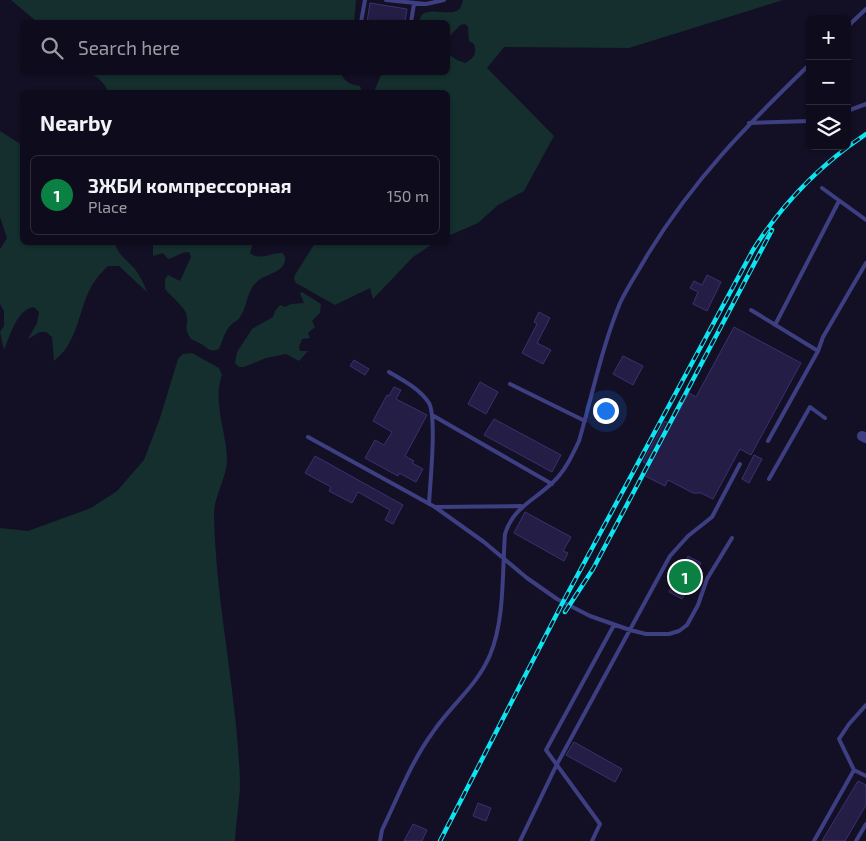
<!DOCTYPE html>
<html lang="en">
<head>
<meta charset="utf-8">
<style>
	body { margin:0; font-family:"Exo 2",sans-serif; background:#171525; color:#f1f3f6 }
	.controls { position:absolute; right:15px; top:15px; display:grid; overflow:hidden; border-radius:8px; box-shadow:0 1px 4px #0004 }
	.controls button { width:45px; height:45px; display:grid; place-items:center; padding:0; border:0; border-bottom:1px solid #2e2c3b; background:#0e0c1c; color:#f1f3f6; font:25px sans-serif }
	.you { position:absolute; left:605px; top:410px; width:18px; height:18px; margin:-12px; border:4px solid #fff; border-radius:50%; background:#1a73e8; box-shadow:0 0 0 8px #1a73e833 }
	.badge { display:grid; place-items:center; width:32px; height:32px; border-radius:50%; background:#0b8043; color:#fff; font-size:16px; font-weight:700 }
	.pin { position:absolute; translate:-50% -50%; border:2px solid #fff; box-shadow:0 1px 5px #0006 }
	.list { margin:0; padding:0; list-style:none }
	h2 { display:flex; justify-content:space-between; align-items:center; height:65px; margin:0; padding:0 20px; font-size:21px }
	h2 small { font-size:16px; font-weight:400; color:#9b9ba3 }
	.list li { display:grid; grid-template-columns:32px 1fr auto; gap:15px; align-items:center; box-sizing:border-box; height:80px; margin:0 10px 10px; padding:0 10px; border:1px solid #2e2c3b; border-radius:8px }
	.list b { display:block; font-size:19px; white-space:nowrap }
	.list p { margin:0; font-size:16px; white-space:nowrap; color:#9b9ba3 }
	.list em { font-size:16px; font-style:normal; color:#9b9ba3 }
	.icon { flex:none; width:28px; height:28px; fill:none; stroke:currentColor; stroke-width:2; stroke-linecap:round; stroke-linejoin:round }
	.map { position:relative; flex:none; width:866px; height:841px; overflow:hidden }
	.search { position:absolute; background:#0e0c1c; box-shadow:0 1px 4px #0004; left:20px; top:20px; width:430px; height:55px; display:flex; align-items:center; gap:12px; box-sizing:border-box; padding:0 18px; border-radius:8px; color:#9b9ba3; font-size:19px }
	.panel { position:absolute; background:#0e0c1c; box-shadow:0 1px 4px #0004; left:20px; top:90px; width:430px; height:155px; border-radius:8px }
	.map>svg:first-child { display:block }
	.green { fill:#142f2d }
	.building { fill:#241d45; stroke:#3b3170 }
	.lines { fill:none; stroke-linecap:round; stroke-linejoin:round }
	.service { stroke:#3e3e82; stroke-width:4 }
	.tertiary { stroke:#3e3e82; stroke-width:10 }
	.rail-casing { stroke:#0de4f2; stroke-width:4.5 }
	.rail { stroke:#131025; stroke-width:2.5; stroke-dasharray:8; stroke-linecap:butt }
</style>
</head>
<body>
<div class="map">
<svg width="866" height="841" viewBox="0 0 866 841">
	<rect width="100%" height="100%" fill="#131025"/>
	<!-- green -->
	<path class="green" d="M11 0H356L354 22H37Z
		M463 0H783L629 48 504 47 487 68 554 136 524 191 498 205 478 223 448 236V92H374L382 73 448 72V54L457 60 465 63C474 58 477 54 474 44L469 41 468 27 465 24 460 25 448 38V22H419C422 1 452 20 460 8 461 7 463 1 463 0Z
		M90 73H341C344 82 350 84 360 86L362 92H108C104 82 99 78 90 73Z
		M0 131 22 145V242L115 243C118 255 126 259 134 268 140 275 144 285 148 293L119 266H108C79 292 85 318 67 347 64 352 58 357 54 361L52 337 46 332H40L28 339 37 323 39 312 34 307C17 309 10 336 4 350L0 332 4 326V311L0 304V249L7 238 0 217Z
		M153 243H253L250 253C259 261 270 253 282 253L285 256C287 272 269 273 259 280 246 289 248 306 240 317 238 321 233 322 231 325 225 330 222 342 219 349 211 352 209 350 203 345 200 343 195 341 191 339 182 325 190 324 186 313 184 307 170 295 165 289V279L168 275 180 281 191 257 189 252C181 252 176 257 168 259L163 253 153 256Z
		M315 243V242L434 243 413 257 373 299 370 288 335 305 296 283 294 279 295 275Z
		M302 292 321 304 320 313 312 321 315 327 308 333 310 338 302 339 299 347 300 351H308L299 361 286 354 266 358 244 367H239L235 363 237 352 252 329 273 317 275 311 280 305 285 307 291 304 304 303 300 293Z
		M192 353 219 368 222 375C212 403 227 432 227 461 226 480 213 498 214 516 216 605 237 692 240 781 240 800 236 821 235 841H0V528L28 531 91 508 117 491 144 460 160 418 178 359 183 354Z"/>
	<!-- building -->
	<path class="building" d="M370 3 407 9 405 22H367Z
		M707 275 721 282 707 311 693 304 698 292 690 288 694 281 702 285Z
		M539 312 550 318 537 343 551 350 543 364 522 353 537 324 534 322Z
		M734 327 801 363 751 455 740 449 713 499 701 493H693L668 480 665 486 643 475 649 465 643 462 665 421 671 425 689 393 696 397Z
		M623 356 643 366 633 385 613 374Z
		M354 360 369 369 365 375 350 366Z
		M480 382 498 392 486 414 468 404Z
		M394 387 401 390 396 399 427 415 405 456 414 461 412 463 423 469 416 482 399 473 398 476 365 458 375 440 384 445 392 432 373 421 387 395 389 396Z
		M494 419 561 455 552 472 484 435Z
		M754 455 762 459 749 483 742 479Z
		M315 456 403 505 393 524 385 520 390 510 358 492 352 503 329 491 331 487 305 473Z
		M525 512 571 537 563 551 568 553 564 561 514 533Z
		M688 556 701 563 682 599 669 592Z
		M574 742 622 769 615 782 566 755Z
		M858 781 866 785V805L845 841H822Z
		M478 803 491 808 486 821 473 816Z
		M413 824 427 830 422 841H404Z"/>
	<g class="lines">
		<!-- service -->
		<path class="service" d="M386 0 426 4 444 0
			M361 22 365 0
			M411 22 414 4
			M847 27 866 9
			M847 111 866 104
			M749 123 810 121
			M822 188 866 220
			M751 310 818 351
			M775 325 839 201
			M389 372C403 380 420 389 429 403 437 418 430 484 429 504
			M510 384 585 421
			M432 415 552 484
			M308 437 435 507 484 542 527 578 557 599 590 616 630 630 646 634H669L679 631 687 625 698 605 707 579 732 538
			M768 441 818 351 823 337 866 263
			M769 479 810 407 825 418
			M436 507 521 506
			M854 770 839 739 849 724 866 705
			M380 841 382 830C398 797 411 762 433 732 451 705 477 686 490 655 505 619 502 573 505 534 513 508 533 501 551 484 564 473 572 456 579 441 592 396 602 347 620 303 628 286 639 270 648 254 694 179 747 125 810 64
			M520 841 556 766 670 556 688 536 712 517 740 464
			M592 841 600 824 546 750 614 625
			M814 841 854 770 866 776
			M856 841 866 824"/>
		<!-- tertiary -->
		<path class="tertiary" d="M862 436 866 438"/>
		<!-- rail casing -->
		<g class="rail-casing">
			<path id="rail" d="M565 612 593 569 772 230
				M440 841 563 602 753 250C782 204 821 164 866 134"/>
		</g>
		<!-- rail -->
		<use href="#rail" class="rail"/>
	</g>
</svg>
<div class="controls">
<button>+</button>
<button>−</button>
<button><svg class="icon" aria-label="layers" viewBox="0 0 24 24"><path d="M12 4l9 5-9 5-9-5zM3 14l9 5 9-5"/></svg></button>
</div>
<div class="you"></div>
<div class="pin badge" style="left:685px;top:577px">1</div>
<div class="search"><svg class="icon" aria-label="search" viewBox="0 0 24 24"><circle cx="10" cy="10" r="6"/><path d="M15 15l6 6"/></svg>Search here</div>
<section class="panel">
<h2>Nearby<small></small></h2>
<ul class="list">
<li><span class="badge">1</span><div><b>ЗЖБИ компрессорная</b><p>Place</p></div><em>150 m</em></li>
</ul>
</section>
</div>
</body>
</html>
